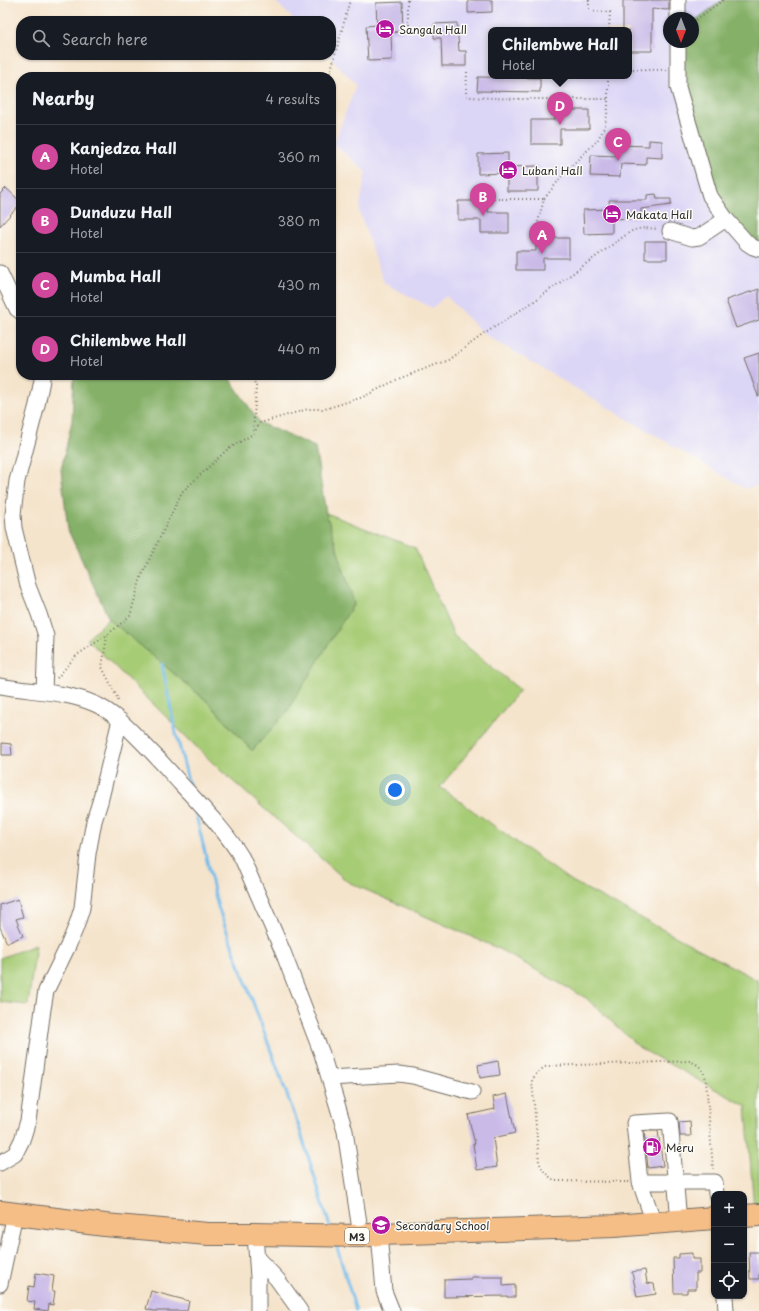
<!DOCTYPE html>
<html lang="en">
<head>
<meta charset="utf-8">
<style>
	body { margin:0; font-family:"Playpen Sans",sans-serif; background:#242831; color:#f1f3f6 }
	.controls { position:absolute; right:12px; bottom:12px; display:grid; overflow:hidden; border-radius:8px; box-shadow:0 1px 3px #0004 }
	.controls button { width:36px; height:36px; display:grid; place-items:center; padding:0; border:0; border-bottom:1px solid #363941; background:#171b24; color:#f1f3f6; font:20px sans-serif }
	.compass { position:absolute; left:663px; top:12px; width:36px; height:36px; border-radius:50%; background:#171b24; box-shadow:0 1px 3px #0004; rotate:180deg }
	.you { position:absolute; left:395px; top:790px; width:14px; height:14px; margin:-10px; border:3px solid #fff; border-radius:50%; background:#1a73e8; box-shadow:0 0 0 6px #1a73e833 }
	.badge { display:grid; place-items:center; width:26px; height:26px; border-radius:50%; background:#7c3aed; color:#fff; font-size:13px; font-weight:700 }
	.pin { position:absolute; translate:-50% -33px; filter:drop-shadow(0 1px 2px #0008) }
	.pin::after { content:''; position:absolute; top:21px; width:14px; height:12px; background:inherit; clip-path:polygon(0 0,100% 0,50% 100%) }
	.popup { position:absolute; left:488px; top:27px; width:144px; height:52px; box-sizing:border-box; display:grid; place-content:center; border-radius:8px; background:#171b24; filter:drop-shadow(0 1px 3px #0005); font-size:13px; white-space:nowrap; color:#9ea1a6 }
	.popup b { font-size:15px; color:#f1f3f6 }
	.popup::after { content:''; position:absolute; left:50%; top:100%; margin-left:-8px; border:8px solid transparent; border-top-color:#171b24 }
	.list { margin:0; padding:0; list-style:none }
	h2 { display:flex; justify-content:space-between; align-items:center; height:52px; margin:0; padding:0 16px; font-size:17px }
	h2 small { font-size:13px; font-weight:400; color:#9ea1a6 }
	.list li { display:grid; grid-template-columns:26px 1fr auto; gap:12px; align-items:center; box-sizing:border-box; height:64px; padding:0 16px; border-top:1px solid #363941 }
	.list b { display:block; font-size:15px; white-space:nowrap }
	.list p { margin:0; font-size:13px; white-space:nowrap; color:#9ea1a6 }
	.list em { font-size:13px; font-style:normal; color:#9ea1a6 }
	.icon { flex:none; width:22px; height:22px; fill:none; stroke:currentColor; stroke-width:2; stroke-linecap:round; stroke-linejoin:round }
	.map { position:relative; flex:none; width:759px; height:1311px; overflow:hidden }
	.search { position:absolute; background:#171b24; box-shadow:0 1px 3px #0004; left:16px; top:16px; width:320px; height:44px; display:flex; align-items:center; gap:10px; box-sizing:border-box; padding:0 14px; border-radius:16px; color:#9ea1a6; font-size:15px }
	.panel { position:absolute; background:#171b24; box-shadow:0 1px 3px #0004; left:16px; top:72px; width:320px; height:308px; border-radius:16px }
	.map>svg:first-child { display:block }
	.built { fill:#dcd6f6; fill-rule:evenodd }
	.green { fill:#a7cc76; stroke:#697c50 }
	.forest { fill:#85b067; stroke:#586e49 }
	.lines { fill:none; stroke-linecap:round; stroke-linejoin:round }
	.stream { stroke:#73bceb; stroke-width:3 }
	.building { fill:#c9bae8 }
	.minor-casing { stroke:#726c63; stroke-width:17 }
	.highway-casing { stroke:#726c63; stroke-width:24 }
	.path { stroke:#726c63; stroke-width:2; stroke-dasharray:1 3; stroke-linecap:butt }
	.minor { stroke:#fff; stroke-width:15 }
	.highway { stroke:#f6be87; stroke-width:22 }
	.labels { text-anchor:middle; dominant-baseline:central; stroke-width:3; stroke-linejoin:round; paint-order:stroke }
	.shield { fill:#fdfcf7; stroke:#6a6a68; stroke-width:1 }
	.shield-label { font-size:10px; font-weight:bold; fill:#2b2b2b }
	.poi-label { font-size:11px; fill:#2b2b2b; stroke:#fdfcf7; text-anchor:start }
</style>
</head>
<body>
<div class="map">
<svg width="759" height="1311" viewBox="0 0 759 1311">
	<rect width="100%" height="100%" fill="#fdfcf7"/>
	<filter id="ink" filterUnits="userSpaceOnUse"><feTurbulence type="fractalNoise" baseFrequency=".025" numOctaves="2"/><feDisplacementMap in="SourceGraphic" scale="8" xChannelSelector="R" yChannelSelector="G"/><feConvolveMatrix kernelMatrix="1 2 1 2 8 2 1 2 1" color-interpolation-filters="sRGB"/></filter>
	<filter id="wash" filterUnits="userSpaceOnUse"><feTurbulence type="fractalNoise" baseFrequency=".012" numOctaves="4" result="noise"/><feDisplacementMap in="SourceGraphic" scale="16" xChannelSelector="R" yChannelSelector="G"/><feGaussianBlur stdDeviation="0.9" result="paint"/><feColorMatrix in="noise" values="0 0 0 0 0 0 0 0 0 0 0 0 0 0 0 0 0 1.4 0 .05"/><feComposite in="paint" operator="in"/></filter>
	<g filter="url(#wash)">
		<rect width="100%" height="100%" fill="#f5e4cc"/>
		<!-- built -->
		<path class="built" d="M274 0H759V486L744 488 484 334 446 296 432 308 384 283 359 211 366 172 334 144 356 85 328 55H331V21H295ZM669 18H693V42H669ZM491 30H629V76H491Z"/>
		<!-- green -->
		<path class="green" d="M326 513 415 548 454 636 520 690 440 787 568 879 759 981V1209H754L746 1106 640 1048 586 998 497 948 348 882 219 769 87 639 109 619 209 703 252 751 354 604Z
			M36 945 28 1005 0 1002V958Z"/>
		<!-- forest -->
		<path class="forest" d="M723 0H759V245L710 197 678 85V42H693V22Z
			M74 375H229L230 379 260 423 315 447 326 513 354 603 286 713 252 751 209 703 109 619 68 530 61 470 72 421Z"/>
		<g class="lines">
			<!-- stream -->
			<path class="stream" d="M162 664 174 725 189 784
				M194 807 218 907 300 1130 330 1227
				M336 1244 356 1311"/>
		</g>
		<g id="blocks">
			<!-- building -->
			<path class="building" d="M468 0H492V12L468 13Z
				M623 0H669V10L652 9V51H629V30H623Z
				M402 2 403 32H391L392 60 368 61 366 26 377 25 376 3Z
				M457 23 459 51H466V66H442L441 38H434V24Z
				M478 77 540 78V92L477 91Z
				M555 110H589V129H560V144H531V120H555Z
				M649 140 662 141V158L646 157V165L621 164 620 177 590 176 591 155 617 156V145L649 146Z
				M508 153V167L538 166V191H507V173L478 174V154Z
				M6 188 21 202V203L0 226V194Z
				M656 194 657 199H671V205L641 209V218L612 219V233L584 234 583 210 610 209 609 200H647V195Z
				M458 201H485V208H488V212H509V233H481V220H458Z
				M542 238H569V258H543V270H516V251H536V246H542Z
				M645 241H667V259H645Z
				M759 289V320L736 328 726 300Z
				M759 353V396H758L744 358Z
				M2 743 11 744 12 755H2Z
				M18 899 23 917 16 919 23 936 7 943 0 927V905Z
				M498 1061 500 1075 480 1078 478 1065Z
				M507 1094 515 1133 493 1138 497 1167 477 1170 473 1144H475L468 1115 495 1109 493 1097Z
				M690 1121 691 1136H680L679 1122Z
				M644 1131H658L663 1166 648 1168Z
				M749 1252H759V1279H750Z
				M692 1253V1259H700V1273H696V1289H687V1293H674L673 1258H679V1254Z
				M645 1270 647 1283 654 1284 656 1294 637 1297 632 1272Z
				M36 1273 54 1276 52 1291H55L53 1305 49 1304 48 1311 34 1309 35 1302 27 1301 29 1286 34 1287Z
				M471 1277H503V1286L515 1285V1297H507V1296L444 1297V1280L471 1279Z
				M151 1291 189 1301 187 1311H154L146 1309Z"/>
		</g>
	</g>
	<g filter="url(#ink)">
		<use href="#blocks" fill-opacity="0" stroke="#726c63" stroke-width="1"/>
		<g class="lines">
			<!-- minor casing -->
			<g class="minor-casing">
				<path id="minor" d="M678 18V0
					M678 42V87L710 196 726 219 747 243 753 247 759 249
					M670 231 692 238 699 237 726 219
					M0 273 17 309 21 312
					M42 375V380L37 405 17 481 13 514 14 528 28 586 39 614 46 636 44 692
					M0 686C32 692 66 691 95 704 113 712 127 727 140 740 154 754 167 768 180 783 202 807 225 830 242 858L283 952 322 1054 345 1131 361 1236
					M329 1078 399 1074 413 1076 472 1092
					M0 1163 15 1154 22 1140 28 1121 43 1009 46 991 68 946 76 927 82 908 88 854 94 821 100 802 120 720
					M640 1182H715L716 1194
					M654 1223 640 1182 634 1123 670 1121 679 1221
					M255 1234 258 1277V1311
					M379 1234 384 1291 392 1311
					M257 1258 277 1279 300 1311
					M0 1284 15 1214
					M725 1296 726 1311"/>
			</g>
			<!-- highway casing -->
			<g class="highway-casing">
				<path id="highway" d="M0 1212 105 1225 208 1234H255L361 1236 379 1234 614 1226 714 1218
					M744 1216 759 1215"/>
			</g>
			<!-- path -->
			<path class="path" d="M589 0V11L610 12 609 30
				M693 22 723 0
				M391 32H408V0
				M629 69 667 70
				M467 72 466 95 469 97 518 99H608
				M329 77 350 0
				M478 199H544
				M537 238V226L544 199 566 171 597 141 605 126 608 108V76
				M251 375 256 386 253 433
				M107 636 102 667 118 699V703
				M57 678 77 655 107 635 130 616 141 577 182 492 228 449 253 434 260 423 308 409H325L363 397 398 379 448 360 484 334 533 302 630 232C640 227 647 228 658 229
				M629 1182 556 1181C547 1176 543 1171 539 1162L532 1080C536 1073 540 1070 547 1066L689 1061C699 1064 704 1070 706 1080L713 1169"/>
			<!-- minor -->
			<use href="#minor" class="minor"/>
			<!-- highway -->
			<use href="#highway" class="highway"/>
		</g>
	</g>
	<!-- icons -->
	<defs>
		<g id="hotel-disc" transform="scale(1)"><circle r="9.5" fill="#b5179e" stroke="#fdfcf7"/><path d="M-6-4.5h1.5V1H6V5H4.5V3h-9V5H-6ZM-4 0a1.8 1.8 0 1 1 3.6 0ZM.5 0V-2.5h3Q6-2.5 6 0Z" fill="#fff"/></g>
		<g id="fuel-disc" transform="scale(1)"><circle r="9.5" fill="#b5179e" stroke="#fdfcf7"/><path d="M-5.5-6h7V0h2V4h1.3V-2.5L3-4.5l.8-.8L6-3V5H2.5V1h-1V6h-7ZM-4.2-4.7v3.2H.2V-4.7Z" fill="#fff"/></g>
		<g id="school-disc" transform="scale(1)"><circle r="9.5" fill="#b5179e" stroke="#fdfcf7"/><path d="M0-5L7-2L0 1L-7-2ZM-4 1L0 2.5L4 1V4Q0 6-4 4Z" fill="#fff"/></g>
	</defs>
	<g fill-rule="evenodd">
		<use href="#hotel-disc" x="385" y="29"/>
		<use href="#hotel-disc" x="508" y="170"/>
		<use href="#hotel-disc" x="612" y="214"/>
		<use href="#fuel-disc" x="652" y="1147"/>
		<use href="#school-disc" x="381" y="1225"/>
	</g>
	<g class="labels">
		<!-- shield labels -->
		<rect class="shield" x="345" y="1228" width="24" height="16" rx="3"/>
		<g class="shield-label">
			<text x="357" y="1236">M3</text>
		</g>
		<!-- poi labels -->
		<g class="poi-label">
			<text x="399" y="29">Sangala Hall</text>
			<text x="522" y="170">Lubani Hall</text>
			<text x="626" y="214">Makata Hall</text>
			<text x="666" y="1147">Meru</text>
			<text x="395" y="1225">Secondary School</text>
		</g>
	</g>
</svg>
<div class="controls">
<button>+</button>
<button>−</button>
<button><svg class="icon" aria-label="locate" viewBox="0 0 24 24"><circle cx="12" cy="12" r="6"/><path d="M12 2v4M12 18v4M2 12h4M18 12h4"/></svg></button>
</div>
<svg class="compass" viewBox="-18 -18 36 36"><path d="M0-13l5 13h-10z" fill="#e53935"/><path d="M0 13l5-13h-10z" fill="#9ea1a6"/></svg>
<div class="you"></div>
<div class="pin badge" style="left:542px;top:254px;background:#d1479c">A</div>
<div class="pin badge" style="left:483px;top:216px;background:#d1479c">B</div>
<div class="pin badge" style="left:618px;top:161px;background:#d1479c">C</div>
<div class="pin badge" style="left:560px;top:125px;background:#d1479c">D</div>
<div class="popup"><b>Chilembwe Hall</b>Hotel</div>
<div class="search"><svg class="icon" aria-label="search" viewBox="0 0 24 24"><circle cx="10" cy="10" r="6"/><path d="M15 15l6 6"/></svg>Search here</div>
<section class="panel">
<h2>Nearby<small>4 results</small></h2>
<ul class="list">
<li><span class="badge" style="background:#d1479c">A</span><div><b>Kanjedza Hall</b><p>Hotel</p></div><em>360 m</em></li>
<li><span class="badge" style="background:#d1479c">B</span><div><b>Dunduzu Hall</b><p>Hotel</p></div><em>380 m</em></li>
<li><span class="badge" style="background:#d1479c">C</span><div><b>Mumba Hall</b><p>Hotel</p></div><em>430 m</em></li>
<li><span class="badge" style="background:#d1479c">D</span><div><b>Chilembwe Hall</b><p>Hotel</p></div><em>440 m</em></li>
</ul>
</section>
</div>
</body>
</html>
